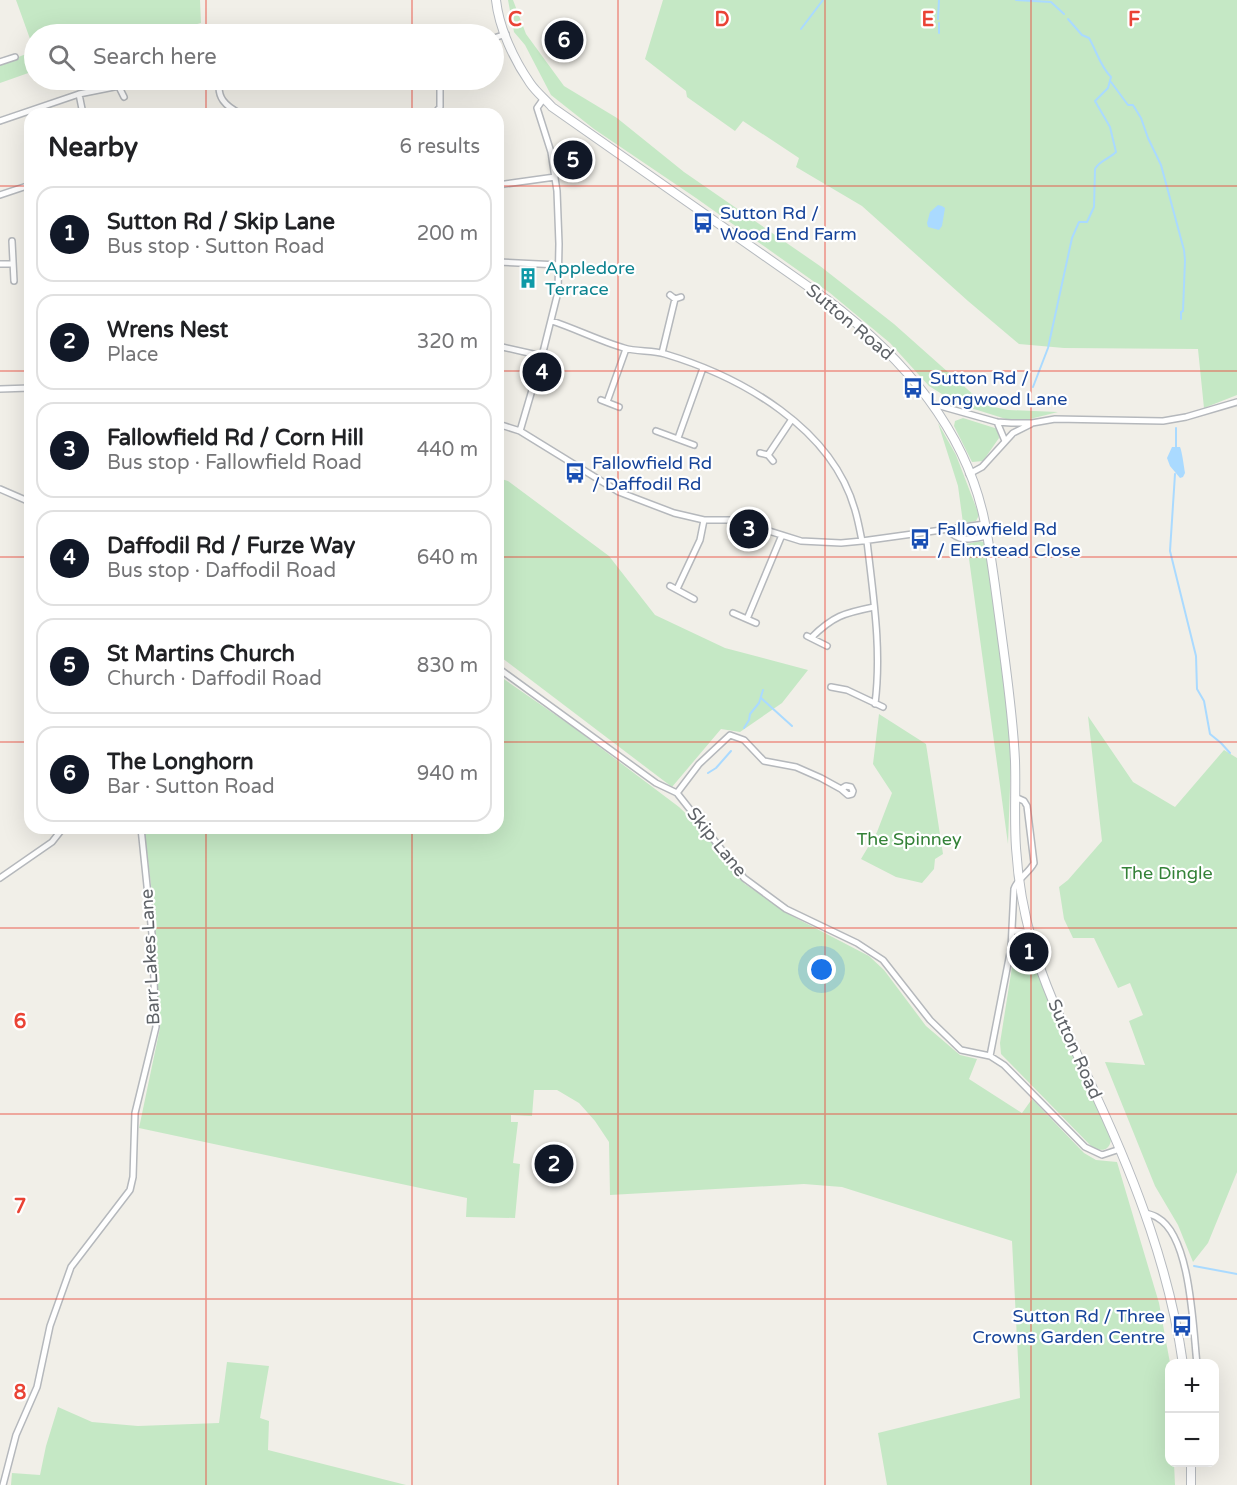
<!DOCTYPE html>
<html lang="en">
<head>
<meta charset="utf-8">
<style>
	body { margin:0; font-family:"Varela Round",sans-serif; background:#f6f6f6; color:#202124 }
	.controls { position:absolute; right:18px; bottom:18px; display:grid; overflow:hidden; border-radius:12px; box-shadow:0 6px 24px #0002 }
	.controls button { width:54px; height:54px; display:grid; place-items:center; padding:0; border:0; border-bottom:2px solid #e0e0e0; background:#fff; color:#202124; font:30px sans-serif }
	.you { position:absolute; left:822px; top:970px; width:21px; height:21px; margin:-15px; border:4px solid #fff; border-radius:50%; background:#1a73e8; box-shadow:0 0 0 9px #1a73e833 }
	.badge { display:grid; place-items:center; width:39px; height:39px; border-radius:50%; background:#111827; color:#fff; font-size:20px; font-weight:700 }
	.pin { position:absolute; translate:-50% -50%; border:3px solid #fff; box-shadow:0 2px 6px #0006 }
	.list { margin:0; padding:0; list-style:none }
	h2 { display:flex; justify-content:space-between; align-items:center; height:78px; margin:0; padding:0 24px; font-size:26px }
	h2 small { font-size:20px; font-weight:400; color:#757577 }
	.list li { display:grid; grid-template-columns:39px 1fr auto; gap:18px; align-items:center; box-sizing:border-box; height:96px; margin:0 12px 12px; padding:0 12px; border:2px solid #e0e0e0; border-radius:18px }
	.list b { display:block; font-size:22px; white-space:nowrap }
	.list p { margin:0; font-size:20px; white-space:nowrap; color:#757577 }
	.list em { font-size:20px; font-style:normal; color:#757577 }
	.icon { flex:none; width:33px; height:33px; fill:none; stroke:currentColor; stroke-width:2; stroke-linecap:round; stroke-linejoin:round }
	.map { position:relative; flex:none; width:1237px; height:1485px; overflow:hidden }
	.search { position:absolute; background:#fff; box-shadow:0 6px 24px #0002; left:24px; top:24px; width:480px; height:66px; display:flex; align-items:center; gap:15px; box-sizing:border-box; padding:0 21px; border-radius:33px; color:#757577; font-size:22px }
	.panel { position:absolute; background:#fff; box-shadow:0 6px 24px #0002; left:24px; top:108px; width:480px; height:726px; border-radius:18px }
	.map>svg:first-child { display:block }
	.green { fill:#c5e8c5 }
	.water { fill:#aadaff }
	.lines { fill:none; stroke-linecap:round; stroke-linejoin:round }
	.stream { stroke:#aadaff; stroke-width:2 }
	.street-casing { stroke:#b5b8bc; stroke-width:8 }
	.secondary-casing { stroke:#b6babf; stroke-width:10 }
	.street { stroke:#fff; stroke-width:5 }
	.secondary { stroke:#fff; stroke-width:8 }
	.grid { fill:none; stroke:#ea4335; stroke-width:1.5; stroke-opacity:0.55 }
	.labels { text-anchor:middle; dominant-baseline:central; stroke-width:4.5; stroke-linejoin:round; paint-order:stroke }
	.transit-label { font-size:18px; fill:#164399; stroke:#fff; text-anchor:start }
	.culture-label { font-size:18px; fill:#0d838f; stroke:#fff; text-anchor:start }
	.street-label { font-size:18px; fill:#5f6368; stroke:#fff }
	.park-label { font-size:18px; fill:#348238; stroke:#fff }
	.grid-label { font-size:20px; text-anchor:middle; font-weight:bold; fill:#ea4335; stroke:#fff; stroke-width:4.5; stroke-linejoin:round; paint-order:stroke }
</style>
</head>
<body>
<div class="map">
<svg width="1237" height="1485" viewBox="0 0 1237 1485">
	<rect width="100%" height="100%" fill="#f1efe8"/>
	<!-- green -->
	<path class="green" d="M16 0H200L201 23 160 34H34V50Z
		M508 0H513L526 34 564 86 617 118 684 172 820 266 894 324 985 405 1008 410 1058 412 1026 420 1006 419 958 404 929 386 890 343 830 293 696 198 594 129 551 95 525 45 514 32Z
		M663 0H1237V395L1204 408 1198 349 1064 348 1019 344 968 301 862 206 796 167 799 158 743 121 735 131 687 97 686 91 645 59Z
		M34 51V71L0 83V64Z
		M963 418 998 429 999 438 983 461 972 462 954 426 955 421Z
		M938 423 956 455 979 515 976 521 963 523 958 486Z
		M498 478 508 481 609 556 655 615 725 648 808 670 782 703 740 732 721 729 672 787 498 655Z
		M979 541 984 542 988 562 1005 689 1011 758 1008 844 967 544Z
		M498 675 573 727 679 807 701 828 745 884 792 916 869 956 884 970 926 1026 960 1055 977 1059 969 1079 1022 1113 1032 1099 1084 1153 1096 1160 1117 1162 1159 1303 1170 1363V1462L1174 1463 1175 1485H887L878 1433 1020 1398 1012 1241 842 1187 804 1184 610 1195 609 1142 595 1121 579 1103 557 1090H534L532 1116 511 1115V1122H518L513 1163 520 1164 515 1218 466 1217 467 1198 139 1128 160 1028 154 909 144 828H498Z
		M879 714 926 744 943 854 935 859 934 869 922 883 896 877 861 859 877 832 892 793 873 764Z
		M1088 716 1133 782 1175 807 1224 750 1237 758V1172L1208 1243 1193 1262 1178 1225 1155 1186 1105 1062 1145 1065 1129 1021 1143 1015 1130 983 1118 988 1094 938H1073L1064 919 1059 887 1068 880 1102 841Z
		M1022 937 1027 940 1042 984 1111 1139C1110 1151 1101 1152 1092 1147L1001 1054 1000 1043 1016 942Z
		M227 1362 269 1366 260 1418 269 1421 268 1450 406 1485H11L12 1473 40 1475 46 1446 58 1407 92 1422 138 1426 219 1423Z"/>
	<!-- water -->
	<path class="water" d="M938 205 942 206 945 208 942 226 939 230 928 227 927 223 930 212Z
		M1172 447H1180C1182 451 1184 467 1185 473L1183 477 1180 478 1170 466 1167 458Z"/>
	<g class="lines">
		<!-- stream -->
		<path class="stream" d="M1016 0 1051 2 1064 14
			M938 19 939 0
			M801 29 823 0
			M939 33V23
			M1111 82 1128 105H1133L1141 118 1148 138 1161 165 1184 250 1185 260 1183 311 1181 312V319
			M1033 387 1048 348 1072 238 1079 222H1087L1094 207 1095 169C1099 161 1109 159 1116 152L1110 127 1095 101 1108 88 1111 77C1100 66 1097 52 1089 38L1082 35 1068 19
			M1176 447V428
			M1175 474 1170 551 1196 656 1197 689 1204 701 1210 734 1221 743 1230 753
			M761 698 792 726
			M744 728 749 720 750 714 759 703 763 690
			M708 773 716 768 731 751
			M1194 1266 1237 1274"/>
		<!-- street casing -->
		<g class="street-casing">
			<path id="street" d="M192 32 343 34
				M494 38 506 34
				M0 62 15 57
				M220 80C216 97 225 106 241 114
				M119 87 124 97
				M79 94 83 114
				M430 114 436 112 440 107V80
				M0 121 79 94 149 80 169 86
				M498 185 555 177
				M0 195 30 185
				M12 241 14 281
				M498 262 559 265
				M0 264H13
				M670 295 675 299 681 297
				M552 321C576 329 600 341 624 348 637 352 652 350 665 354 742 377 832 428 855 510 858 520 860 531 862 541
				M498 346 542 356
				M662 353 675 299
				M0 389 30 388
				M601 400 619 407
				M607 402 626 349
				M933 404 997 422 1011 423H1032L1055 419 1163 421 1186 417 1237 402
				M997 422 1005 441
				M498 424 520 431 619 492 674 513 704 520H734L801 541 841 543 862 541 985 524
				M520 431 542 356 558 292 559 244 557 191 551 152 537 108 544 98
				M656 431 694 445
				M678 438 703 368
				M760 453 768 455 773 461
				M768 455 792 419
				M969 474 982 467 1013 433 1031 424
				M0 489 30 502
				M948 530C960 543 971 539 987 536
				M867 541C873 595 882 649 875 704
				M670 586 694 599
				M677 589 700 540 704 520
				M733 613 756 623
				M747 619 782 535
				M807 636 827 646
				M811 638C833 616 844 613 874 607
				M498 668 656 783 677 793 744 878 786 909 857 943 883 960 930 1020 961 1050 990 1056 1004 1065 1085 1147 1102 1155 1120 1149
				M831 687 847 690 883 707
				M677 793 699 764 730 735 744 740 764 761 796 767 821 778 841 789 846 786 851 787 853 791 852 794 848 795 841 789
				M0 878 52 842 63 828
				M1013 931 1030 932
				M990 1056 1011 948 1014 889C1017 879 1029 873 1034 863L1027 806 1024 801 1015 797
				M1145 1213C1149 1214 1154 1215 1158 1218 1191 1237 1193 1329 1197 1364
				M3 1485 16 1435 37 1387 50 1326 71 1267 130 1190 133 1177 135 1113 156 1027 152 934 141 828"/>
		</g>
		<!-- secondary casing -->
		<g class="secondary-casing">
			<path id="secondary" d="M496 0C499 28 514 60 530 83 536 92 545 99 552 107L826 299C898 353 962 424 983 514 991 550 995 587 1000 623 1006 669 1013 715 1015 761 1016 790 1014 819 1016 848 1018 881 1024 914 1033 945 1048 999 1076 1049 1098 1100 1137 1184 1170 1272 1183 1364
				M1191 1485V1462"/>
		</g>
		<!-- street -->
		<use href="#street" class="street"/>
		<!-- secondary -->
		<use href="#secondary" class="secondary"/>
	</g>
	<!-- grid -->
	<path class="grid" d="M206 0V34M412 0V34M618 0V1485M825 0V1485M1031 0V1485M206 80V114M412 80V114M0 186H30M498 186H1237M0 371H30M498 371H1237M0 557H30M498 557H1237M0 742H30M498 742H1237M206 828V1485M412 828V1485M0 928H1237M0 1114H1237M0 1299H1237"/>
	<!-- icons -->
	<defs>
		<g id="bus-bare" transform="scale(1.62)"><path d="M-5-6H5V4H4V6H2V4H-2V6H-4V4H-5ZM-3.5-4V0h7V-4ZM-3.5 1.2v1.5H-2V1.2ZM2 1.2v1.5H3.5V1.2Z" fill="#1a4fb4" stroke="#fff" stroke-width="2.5" paint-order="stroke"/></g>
		<g id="building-bare" transform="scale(1.62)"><path d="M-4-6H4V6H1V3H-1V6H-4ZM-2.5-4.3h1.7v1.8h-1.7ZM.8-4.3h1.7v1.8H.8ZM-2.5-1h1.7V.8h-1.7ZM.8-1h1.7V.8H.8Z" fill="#0f9aa8" stroke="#fff" stroke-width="2.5" paint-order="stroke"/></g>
	</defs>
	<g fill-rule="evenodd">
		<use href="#bus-bare" x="703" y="223"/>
		<use href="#building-bare" x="528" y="278"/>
		<use href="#bus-bare" x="913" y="388"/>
		<use href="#bus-bare" x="575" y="473"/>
		<use href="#bus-bare" x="920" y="539"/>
		<use href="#bus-bare" x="1182" y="1326"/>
	</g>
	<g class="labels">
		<!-- transit labels -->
		<g class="transit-label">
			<text x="720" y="213">Sutton Rd /<tspan x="720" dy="21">Wood End Farm</tspan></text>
			<text x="930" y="378">Sutton Rd /<tspan x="930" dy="21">Longwood Lane</tspan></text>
			<text x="592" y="463">Fallowfield Rd<tspan x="592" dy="21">/ Daffodil Rd</tspan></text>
			<text x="937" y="529">Fallowfield Rd<tspan x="937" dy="21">/ Elmstead Close</tspan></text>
			<text x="1165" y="1316" text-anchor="end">Sutton Rd / Three<tspan x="1165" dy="21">Crowns Garden Centre</tspan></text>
		</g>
		<!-- culture labels -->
		<g class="culture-label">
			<text x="545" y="268">Appledore<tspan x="545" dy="21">Terrace</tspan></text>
		</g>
		<!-- street labels -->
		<g class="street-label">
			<text transform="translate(850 322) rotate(40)">Sutton Road</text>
			<text transform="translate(717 842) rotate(51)">Skip Lane</text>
			<text transform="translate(150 957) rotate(-93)">Barr Lakes Lane</text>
			<text transform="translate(1075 1049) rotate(66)">Sutton Road</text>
		</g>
		<!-- park labels -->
		<g class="park-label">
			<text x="909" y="839">The Spinney</text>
			<text x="1167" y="873">The Dingle</text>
		</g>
	</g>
	<g class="grid-label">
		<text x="515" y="26">C</text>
		<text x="722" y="26">D</text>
		<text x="928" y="26">E</text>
		<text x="1134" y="26">F</text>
		<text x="20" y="1028">6</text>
		<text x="20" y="1213">7</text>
		<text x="20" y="1399">8</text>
	</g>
</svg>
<div class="controls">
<button>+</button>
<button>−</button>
</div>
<div class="you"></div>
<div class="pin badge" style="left:1029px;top:952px">1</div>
<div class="pin badge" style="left:554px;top:1164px">2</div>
<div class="pin badge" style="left:749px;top:529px">3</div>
<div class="pin badge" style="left:542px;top:372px">4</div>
<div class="pin badge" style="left:573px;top:160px">5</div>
<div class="pin badge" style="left:564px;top:40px">6</div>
<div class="search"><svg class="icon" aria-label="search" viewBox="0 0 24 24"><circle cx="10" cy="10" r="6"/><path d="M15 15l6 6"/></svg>Search here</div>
<section class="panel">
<h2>Nearby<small>6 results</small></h2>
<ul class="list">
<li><span class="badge">1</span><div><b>Sutton Rd / Skip Lane</b><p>Bus stop · Sutton Road</p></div><em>200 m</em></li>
<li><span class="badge">2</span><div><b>Wrens Nest</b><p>Place</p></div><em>320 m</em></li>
<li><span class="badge">3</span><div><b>Fallowfield Rd / Corn Hill</b><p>Bus stop · Fallowfield Road</p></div><em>440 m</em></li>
<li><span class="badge">4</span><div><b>Daffodil Rd / Furze Way</b><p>Bus stop · Daffodil Road</p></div><em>640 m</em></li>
<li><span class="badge">5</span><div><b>St Martins Church</b><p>Church · Daffodil Road</p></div><em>830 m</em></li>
<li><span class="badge">6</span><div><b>The Longhorn</b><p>Bar · Sutton Road</p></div><em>940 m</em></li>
</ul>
</section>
</div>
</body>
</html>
